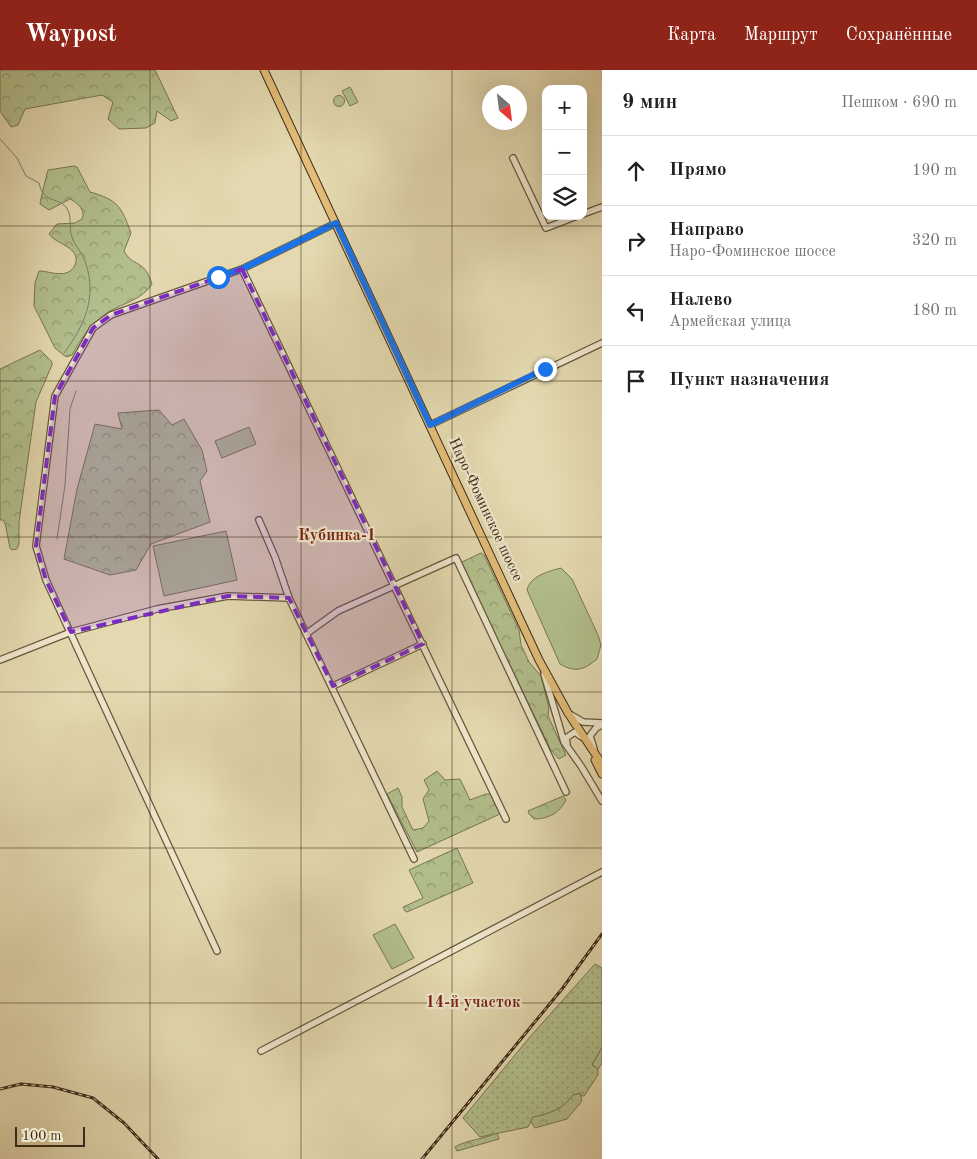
<!DOCTYPE html>
<html lang="ru">
<head>
<meta charset="utf-8">
<style>
	body { margin:0; font-family:"Old Standard TT",serif; background:#f2f2f2; color:#202124 }
	.controls { position:absolute; right:15px; top:15px; display:grid; overflow:hidden; border-radius:10px; box-shadow:0 5px 20px #0002 }
	.controls button { width:45px; height:45px; display:grid; place-items:center; padding:0; border:0; border-bottom:1px solid #e0e0e0; background:#fff; color:#202124; font:25px sans-serif }
	.compass { position:absolute; left:482px; top:15px; width:45px; height:45px; border-radius:50%; background:#fff; box-shadow:0 5px 20px #0002; rotate:152deg }
	.scale { position:absolute; left:15px; bottom:12px; width:70px; box-sizing:border-box; padding-left:5px; border:2px solid #3e2c18; border-top:0; font-size:14px; line-height:18px; white-space:nowrap; color:#3e2c18; -webkit-text-stroke:4px #ede6cb; paint-order:stroke }
	.stop { position:absolute; width:15px; height:15px; margin:-11px; border:4px solid #1a73e8; border-radius:50%; background:#fff }
	.stop.end { background:#1a73e8; border-color:#fff; box-shadow:0 1px 5px #0008 }
	.list { margin:0; padding:0; list-style:none }
	h2 { display:flex; justify-content:space-between; align-items:center; height:65px; margin:0; padding:0 20px; font-size:21px }
	h2 small { font-size:16px; font-weight:400; color:#757577 }
	.list li { display:grid; grid-template-columns:32px 1fr auto; gap:15px; align-items:center; box-sizing:border-box; height:70px; padding:0 20px; border-top:1px solid #e0e0e0 }
	.list b { display:block; font-size:19px; white-space:nowrap }
	.list p { margin:0; font-size:16px; white-space:nowrap; color:#757577 }
	.list em { font-size:16px; font-style:normal; color:#757577 }
	.icon { flex:none; width:28px; height:28px; fill:none; stroke:currentColor; stroke-width:2; stroke-linecap:round; stroke-linejoin:round }
	.map { position:relative; flex:none; width:602px; height:1089px; overflow:hidden }
	header { display:flex; align-items:center; gap:30px; box-sizing:border-box; height:70px; padding:0 25px; background:#8f2418; color:#fff }
	header strong { font-size:24px }
	nav { display:flex; gap:28px; margin-inline-start:auto; font-size:18px }
	main { display:flex }
	aside { flex:1; background:#fff }
	.map>svg:first-child { display:block }
	.forest { fill:url(#forest-crowns); stroke:#787652 }
	.park { fill:#b2bf8c; stroke:#787652 }
	.garden { fill:url(#garden-dots); stroke:#787652 }
	.lines { fill:none; stroke-linecap:round; stroke-linejoin:round }
	.stream { stroke:#738173; stroke-width:1 }
	.minor-casing { stroke:#67573e; stroke-width:8 }
	.major-casing { stroke:#3e2c18; stroke-width:9 }
	.minor { stroke:#ede6cb; stroke-width:5.5 }
	.major { stroke:#e2bc78; stroke-width:7 }
	.rail-casing { stroke:#3e2c18; stroke-width:3 }
	.rail { stroke:#ede6cb; stroke-width:1; stroke-dasharray:4; stroke-linecap:butt }
	.route { stroke:#1a73e8; stroke-width:6 }
	.marked { fill:#7b2cbf; fill-opacity:0.2; stroke:#7b2cbf; stroke-width:4; stroke-dasharray:10 6; stroke-linejoin:round }
	.grid { fill:none; stroke:#3e2c18; stroke-width:1; stroke-opacity:0.55 }
	.labels { text-anchor:middle; dominant-baseline:central; stroke-width:4.5; stroke-linejoin:round; paint-order:stroke }
	.street-label { font-size:15px; fill:#3e2c18; stroke:#ede6cb }
	.neighbourhood-label { font-size:16px; font-weight:bold; fill:#7a1f14; stroke:#ede6cb }
</style>
</head>
<body>
<header>
<strong>Waypost</strong>
<nav><a>Карта</a><a>Маршрут</a><a>Сохранённые</a></nav>
</header>
<main>
<div class="map">
<svg width="602" height="1089" viewBox="0 0 602 1089">
	<defs>
		<pattern id="forest-crowns" width="20" height="18" patternUnits="userSpaceOnUse" patternTransform="scale(1.25)"><rect width="20" height="18" fill="#b2bf8c"/><path d="M2 6a3 3 0 1 1 6 0M12 15a3 3 0 1 1 6 0" fill="none" stroke="#929b71"/></pattern>
		<pattern id="garden-dots" width="8" height="8" patternUnits="userSpaceOnUse" patternTransform="scale(1.25)"><rect width="8" height="8" fill="#b2bf8c"/><path d="M2 2h.1M6 6h.1" fill="none" stroke="#929b71" stroke-width="1.8" stroke-linecap="round"/></pattern>
	</defs>
	<rect width="100%" height="100%" fill="#e3d8af"/>
	<filter id="stains"><feTurbulence type="fractalNoise" baseFrequency=".004" numOctaves="4"/><feColorMatrix values="0 0 0 0 .2 0 0 0 0 .09 0 0 0 0 .02 0 0 0 .5 -.17"/></filter>
	<radialGradient id="worn" r=".72"><stop offset=".6" stop-color="#630" stop-opacity="0"/><stop offset="1" stop-color="#630" stop-opacity=".3"/></radialGradient>
	<!-- forest -->
	<path class="forest" d="M0 0H155L178 48 171 51 157 41 155 53 146 58 119 59 108 49 113 32 102 25 25 39 18 55 11 57 0 41Z
		M74 96 77 97 90 122C118 130 121 136 131 163L124 181C133 198 144 188 152 214 143 229 124 233 110 241 93 251 81 268 72 285L66 287 55 278 34 236 35 213 39 201C50 201 68 210 75 195 82 177 55 174 49 164L57 154 75 153 82 149C86 141 78 133 70 129L49 140 40 134C40 132 47 103 48 100Z
		M40 280 52 292V295L36 332 19 452V474L17 479 12 480 10 478 5 453 3 450H0V299Z
		M159 340 172 355 184 349 202 380 207 401 200 411 210 452 151 474 136 500 110 505 64 489 77 419 95 354 122 359 118 343Z
		M481 483 484 485 519 560 521 575 529 592 541 606 549 638 548 646 566 685 559 689 551 680 461 495 462 492Z
		M437 701 445 710 460 709 470 730 486 724H491L500 744 417 782 387 724 398 718 402 727V737L413 760 423 758 429 751 423 729 429 720 424 710Z
		M563 726 566 730C560 743 548 749 534 749L529 744 528 741Z
		M457 778 473 813 407 842 405 841 403 837 423 828 409 800Z
		M602 977V993L598 999 592 995Z
		M580 1023 582 1031 567 1049 535 1058 531 1052 532 1047C549 1044 563 1039 572 1025Z
		M497 1062 499 1069 457 1081 455 1077C468 1069 485 1070 497 1062Z"/>
	<!-- park -->
	<path class="park" d="M350 17 358 32 350 36 342 21Z
		M333.5 31a5.5 5.5 0 1 1 11 0a5.5 5.5 0 1 1-11 0Z
		M249 357 256 374 222 388 215 371Z
		M226 461 237 510 164 526 153 476Z
		M561 498 572 509 598 565 601 575 597 589C584 600 575 603 560 594L527 520C530 506 549 501 561 498Z
		M395 854 414 888 392 899 373 865Z"/>
	<!-- garden -->
	<path class="garden" d="M595 894 602 898V977L592 995 598 999V1005L584 1026H581L580 1023 573 1025C563 1039 549 1044 533 1047L528 1057 480 1067 463 1048 529 968Z"/>
	<g class="lines">
		<!-- stream -->
		<path class="stream" d="M0 69 17 88 26 106 39 113C43 133 57 127 66 137 73 146 68 157 72 167 74 175 83 183 86 194 97 229 84 256 64 283
			M57 469 65 415 70 339 76 321"/>
		<!-- minor casing -->
		<g class="minor-casing">
			<path id="minor" d="M513 88 546 158 577 146
				M583 144 602 137
				M242 199 506 749
				M430 355 602 273
				M259 450 275 487 289 528 414 789
				M306 564 338 541 456 488 566 722
				M0 590 71 562 157 539 228 526 289 528
				M544 604 564 672 581 696 602 731
				M333 616 423 574
				M571 645 583 652 602 653
				M567 674 566 668 575 662 582 667
				M594 679 590 666 596 658 602 655
				M217 881 46 510 36 476 55 326 93 258 111 245 242 199 336 153
				M261 981 602 802"/>
		</g>
		<!-- major casing -->
		<g class="major-casing">
			<path id="major" d="M264 0 539 590 568 643 602 694
				M595 690 602 704"/>
		</g>
		<!-- minor -->
		<use href="#minor" class="minor"/>
		<!-- major -->
		<use href="#major" class="major"/>
		<!-- rail casing -->
		<g class="rail-casing">
			<path id="rail" d="M0 1019 21 1014 53 1017 93 1028 124 1053 158 1089
				M422 1089 562 919 602 864"/>
		</g>
		<!-- rail -->
		<use href="#rail" class="rail"/>
	</g>
	<g class="lines">
		<!-- route -->
		<path class="route" d="M218 207 242 199 336 153 430 355 545 299"/>
	</g>
	<!-- marked area -->
	<path class="marked" d="M242 199 423 574 333 616 289 528 228 526 71 562 46 510 36 476 55 326 93 258 111 245Z"/>
	<!-- grid -->
	<path class="grid" d="M150 0V1089M301 0V1089M452 0V1089M0 156H602M0 311H602M0 467H602M0 622H602M0 778H602M0 933H602"/>
	<g class="labels">
		<!-- street labels -->
		<g class="street-label">
			<text transform="translate(485 440) rotate(65)">Наро-Фоминское шоссе</text>
		</g>
		<!-- neighbourhood labels -->
		<g class="neighbourhood-label">
			<text x="337" y="466">Кубинка-1</text>
			<text x="473" y="933">14-й участок</text>
		</g>
	</g>
	<rect width="100%" height="100%" filter="url(#stains)"/>
	<rect width="100%" height="100%" fill="url(#worn)"/>
</svg>
<div class="controls">
<button>+</button>
<button>−</button>
<button><svg class="icon" aria-label="layers" viewBox="0 0 24 24"><path d="M12 4l9 5-9 5-9-5zM3 14l9 5 9-5"/></svg></button>
</div>
<svg class="compass" viewBox="-18 -18 36 36"><path d="M0-13l5 13h-10z" fill="#e53935"/><path d="M0 13l5-13h-10z" fill="#757577"/></svg>
<div class="scale">100 m</div>
<div class="stop" style="left:218px;top:207px"></div>
<div class="stop end" style="left:545px;top:299px"></div>
</div>
<aside>
<h2>9 мин<small>Пешком · 690 m</small></h2>
<ul class="list">
<li><svg class="icon" aria-label="ahead" viewBox="0 0 24 24"><path d="M12 20V5M6 11l6-6 6 6"/></svg><div><b>Прямо</b></div><em>190 m</em></li>
<li><svg class="icon" aria-label="right" viewBox="0 0 24 24"><path d="M7 20v-9h11M14 6l5 5-5 5"/></svg><div><b>Направо</b><p>Наро-Фоминское шоссе</p></div><em>320 m</em></li>
<li><svg class="icon" aria-label="left" viewBox="0 0 24 24"><path d="M17 20v-9H6M10 6l-5 5 5 5"/></svg><div><b>Налево</b><p>Армейская улица</p></div><em>180 m</em></li>
<li><svg class="icon" aria-label="arrive" viewBox="0 0 24 24"><path d="M6 21V4h12l-3 4 3 4H6"/></svg><div><b>Пункт назначения</b></div></li>
</ul>
</aside>
</main>
</body>
</html>
